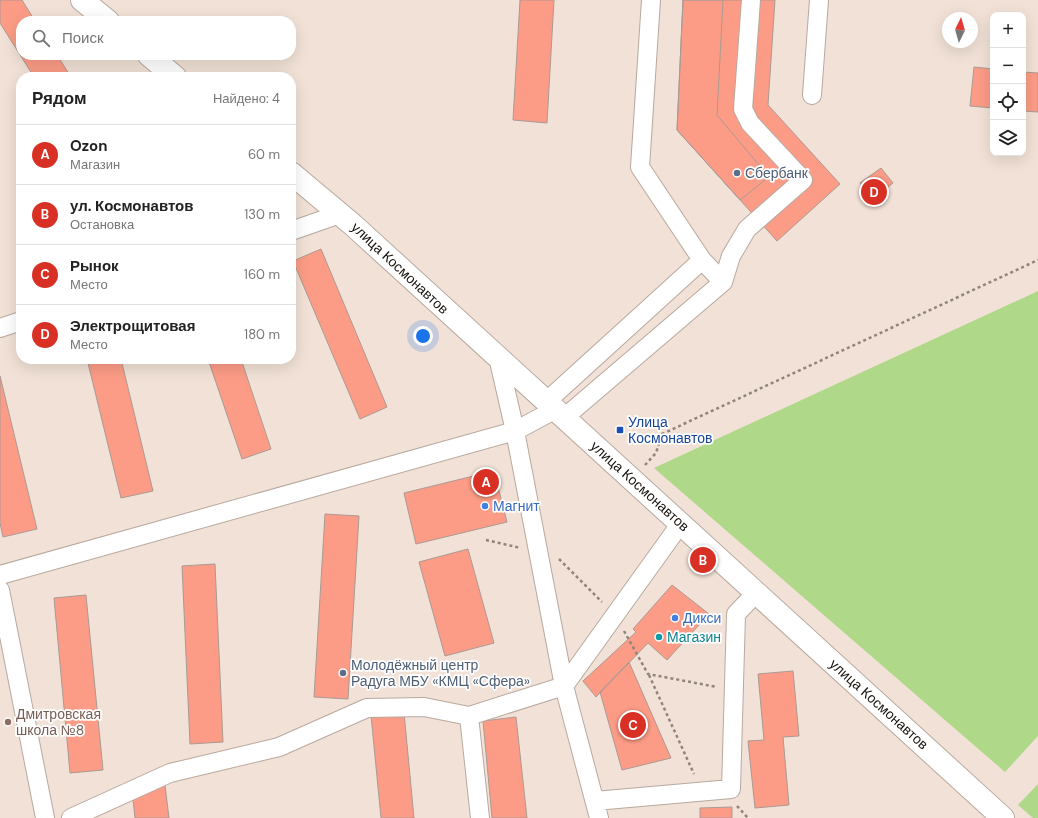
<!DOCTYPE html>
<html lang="ru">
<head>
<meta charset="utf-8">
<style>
	body { margin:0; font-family:"DM Sans",sans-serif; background:#f2f2f2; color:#222 }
	.controls { position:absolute; right:12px; top:12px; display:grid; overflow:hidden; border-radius:8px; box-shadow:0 4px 16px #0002 }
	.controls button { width:36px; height:36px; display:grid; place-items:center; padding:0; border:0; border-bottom:1px solid #e0e0e0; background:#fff; color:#222; font:20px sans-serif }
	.compass { position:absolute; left:942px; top:12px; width:36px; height:36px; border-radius:50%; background:#fff; box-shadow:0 4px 16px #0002; rotate:5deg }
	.you { position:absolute; left:423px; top:336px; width:14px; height:14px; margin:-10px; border:3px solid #fff; border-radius:50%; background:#1a73e8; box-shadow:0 0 0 6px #1a73e833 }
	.badge { display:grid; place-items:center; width:26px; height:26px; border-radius:50%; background:#d93025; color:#fff; font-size:13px; font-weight:700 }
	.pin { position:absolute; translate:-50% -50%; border:2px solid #fff; box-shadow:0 1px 4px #0006 }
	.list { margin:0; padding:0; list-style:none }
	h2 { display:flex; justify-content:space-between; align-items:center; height:52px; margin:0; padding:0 16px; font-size:17px }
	h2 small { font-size:13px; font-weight:400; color:#767676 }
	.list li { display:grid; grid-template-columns:26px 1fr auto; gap:12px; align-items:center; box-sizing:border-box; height:60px; padding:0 16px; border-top:1px solid #e0e0e0 }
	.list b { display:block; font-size:15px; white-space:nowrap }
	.list p { margin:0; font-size:13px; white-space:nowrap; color:#767676 }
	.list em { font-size:13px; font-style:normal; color:#767676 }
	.icon { flex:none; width:22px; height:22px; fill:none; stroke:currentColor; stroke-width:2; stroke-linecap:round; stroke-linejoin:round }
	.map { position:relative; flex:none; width:1038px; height:818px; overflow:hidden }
	.search { position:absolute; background:#fff; box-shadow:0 4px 16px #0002; left:16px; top:16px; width:280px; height:44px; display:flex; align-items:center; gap:10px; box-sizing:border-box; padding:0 14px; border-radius:16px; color:#767676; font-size:15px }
	.panel { position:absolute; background:#fff; box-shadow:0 4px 16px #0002; left:16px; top:72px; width:280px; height:292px; border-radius:16px }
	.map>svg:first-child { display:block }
	.green { fill:#afd888 }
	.building { fill:#fc9c86; stroke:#ab9994 }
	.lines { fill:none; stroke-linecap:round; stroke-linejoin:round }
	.minor-casing { stroke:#b8a99f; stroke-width:20 }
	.major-casing { stroke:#b8a99f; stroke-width:24 }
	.path { stroke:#90857d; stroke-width:2.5; stroke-dasharray:3 3; stroke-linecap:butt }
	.minor { stroke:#fff; stroke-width:18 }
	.major { stroke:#fff; stroke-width:22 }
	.service-dot { fill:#5c6f8a; stroke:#fff; stroke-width:1.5 }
	.transit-dot { fill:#1a4fb4; stroke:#fff; stroke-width:1.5 }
	.shop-dot { fill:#3f7fe0; stroke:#fff; stroke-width:1.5 }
	.culture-dot { fill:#0f9aa8; stroke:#fff; stroke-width:1.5 }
	.education-dot { fill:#8d6e63; stroke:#fff; stroke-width:1.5 }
	.labels { text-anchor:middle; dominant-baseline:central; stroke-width:3.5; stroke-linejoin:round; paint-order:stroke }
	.service-label { font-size:14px; fill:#4e5e75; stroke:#fff; text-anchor:start }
	.street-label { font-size:14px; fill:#16110d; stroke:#fff }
	.transit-label { font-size:14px; fill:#164399; stroke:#fff; text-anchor:start }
	.shop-label { font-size:14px; fill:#366cbe; stroke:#fff; text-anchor:start }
	.culture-label { font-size:14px; fill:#0d838f; stroke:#fff; text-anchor:start }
	.education-label { font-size:14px; fill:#785e54; stroke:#fff; text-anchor:start }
</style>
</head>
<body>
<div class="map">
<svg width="1038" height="818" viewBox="0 0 1038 818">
	<rect width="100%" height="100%" fill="#f1e1d6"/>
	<!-- green -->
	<path class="green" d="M1038 291V736L1005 772 654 468Z
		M1038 784V818H1033L1018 805Z"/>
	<!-- building -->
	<path class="building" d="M0 0H22L35 21H21V55H57L71 77H34L0 23Z
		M520 0H554L547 123 513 120Z
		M683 0H723L717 115 769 177 740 200 677 130Z
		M683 0H775L768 105 840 184 777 241 677 130Z
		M974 67 993 69V108L970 106Z
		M1023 72 1038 73V112L1023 111Z
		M881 168 893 183 872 200 860 183Z
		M321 249 387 407 360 419 293 261Z
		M87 359H121L153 491 121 498Z
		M208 359H241L271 449 242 459Z
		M0 376 37 529 3 537 0 523Z
		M494 471 507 522 416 544 404 493Z
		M325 514 359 516 348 699 314 697Z
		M468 549 494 643 445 656 419 562Z
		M215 564 223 742 190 744 182 566Z
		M672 585 709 614 667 660 648 643 596 697 583 681 636 632 633 629Z
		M86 595 103 770 70 773 54 598Z
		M629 662 671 758 622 770 600 692Z
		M793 671 799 736 783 737 789 805 755 808 748 741 764 740 758 674Z
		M403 702 414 818H381L370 705Z
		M516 717 527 818H492L483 721Z
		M164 777 169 818H135L131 781Z
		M732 807V818H700V808Z"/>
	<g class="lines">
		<!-- minor casing -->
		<g class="minor-casing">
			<path id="minor" d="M651 0 640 167 702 260 723 282
				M812 95 819 0
				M291 231 340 214
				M0 328 21 321
				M498 357 515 431 564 686 599 818
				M547 401 702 260
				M565 417 723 282 731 256 747 229 803 180 750 123 743 109 751 0
				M0 575 515 431 556 409
				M0 590 45 818
				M469 716 480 818
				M595 801 731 789 736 614 757 592
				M71 818 170 773 279 747 367 708 424 707 469 716 564 686 681 523"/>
		</g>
		<!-- major casing -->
		<g class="major-casing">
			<path id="major" d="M82 0 108 21
				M149 55 175 77
				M291 173 353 225 1003 818"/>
		</g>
		<!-- path -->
		<path class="path" d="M645 465 656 453 662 434 1038 260
			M486 540 521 548
			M559 559 602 602
			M624 631 648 674 717 687
			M649 675 694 774
			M737 806 748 818"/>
		<!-- minor -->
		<use href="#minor" class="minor"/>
		<!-- major -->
		<use href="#major" class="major"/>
	</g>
	<!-- markers -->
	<g class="service-dot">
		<circle cx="737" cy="173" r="4"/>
		<circle cx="343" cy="673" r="4"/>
	</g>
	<rect class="transit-dot" x="616" y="426" width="8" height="8" rx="2"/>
	<g class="shop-dot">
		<circle cx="485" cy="506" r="4"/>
		<circle cx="675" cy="618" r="4"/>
	</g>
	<circle class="culture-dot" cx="659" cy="637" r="4"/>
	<circle class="education-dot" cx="8" cy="722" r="4"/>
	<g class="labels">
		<!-- service labels -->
		<g class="service-label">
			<text x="745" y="173">Сбербанк</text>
			<text x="351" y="665">Молодёжный центр<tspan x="351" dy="16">Радуга МБУ «КМЦ «Сфера»</tspan></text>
		</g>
		<!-- street labels -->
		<g class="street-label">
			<text transform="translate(400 268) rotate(43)">улица Космонавтов</text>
			<text transform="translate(640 486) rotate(42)">улица Космонавтов</text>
			<text transform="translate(879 704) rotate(42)">улица Космонавтов</text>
		</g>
		<!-- transit labels -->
		<g class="transit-label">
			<text x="628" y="422">Улица<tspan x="628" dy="16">Космонавтов</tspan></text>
		</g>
		<!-- shop labels -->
		<g class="shop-label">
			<text x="493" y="506">Магнит</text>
			<text x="683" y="618">Дикси</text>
		</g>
		<!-- culture labels -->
		<g class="culture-label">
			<text x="667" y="637">Магазин</text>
		</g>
		<!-- education labels -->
		<g class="education-label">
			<text x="16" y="714">Дмитровская<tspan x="16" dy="16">школа №8</tspan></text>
		</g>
	</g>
</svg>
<div class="controls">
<button>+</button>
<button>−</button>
<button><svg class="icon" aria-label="locate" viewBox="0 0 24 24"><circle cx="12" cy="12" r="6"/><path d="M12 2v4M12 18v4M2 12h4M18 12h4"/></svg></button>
<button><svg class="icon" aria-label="layers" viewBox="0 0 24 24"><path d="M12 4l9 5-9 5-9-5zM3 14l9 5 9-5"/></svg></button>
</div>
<svg class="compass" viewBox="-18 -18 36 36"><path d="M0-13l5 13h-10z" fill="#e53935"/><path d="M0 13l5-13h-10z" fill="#767676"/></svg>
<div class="you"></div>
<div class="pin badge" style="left:486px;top:482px">A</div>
<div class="pin badge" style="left:703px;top:560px">B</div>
<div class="pin badge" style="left:633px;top:725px">C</div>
<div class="pin badge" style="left:874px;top:192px">D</div>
<div class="search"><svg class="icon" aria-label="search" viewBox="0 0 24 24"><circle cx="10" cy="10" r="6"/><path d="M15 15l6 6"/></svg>Поиск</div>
<section class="panel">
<h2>Рядом<small>Найдено: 4</small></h2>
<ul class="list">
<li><span class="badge">A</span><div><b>Ozon</b><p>Магазин</p></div><em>60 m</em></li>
<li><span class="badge">B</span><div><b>ул. Космонавтов</b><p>Остановка</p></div><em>130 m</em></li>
<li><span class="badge">C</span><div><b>Рынок</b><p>Место</p></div><em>160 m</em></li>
<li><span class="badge">D</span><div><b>Электрощитовая</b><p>Место</p></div><em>180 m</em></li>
</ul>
</section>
</div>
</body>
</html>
